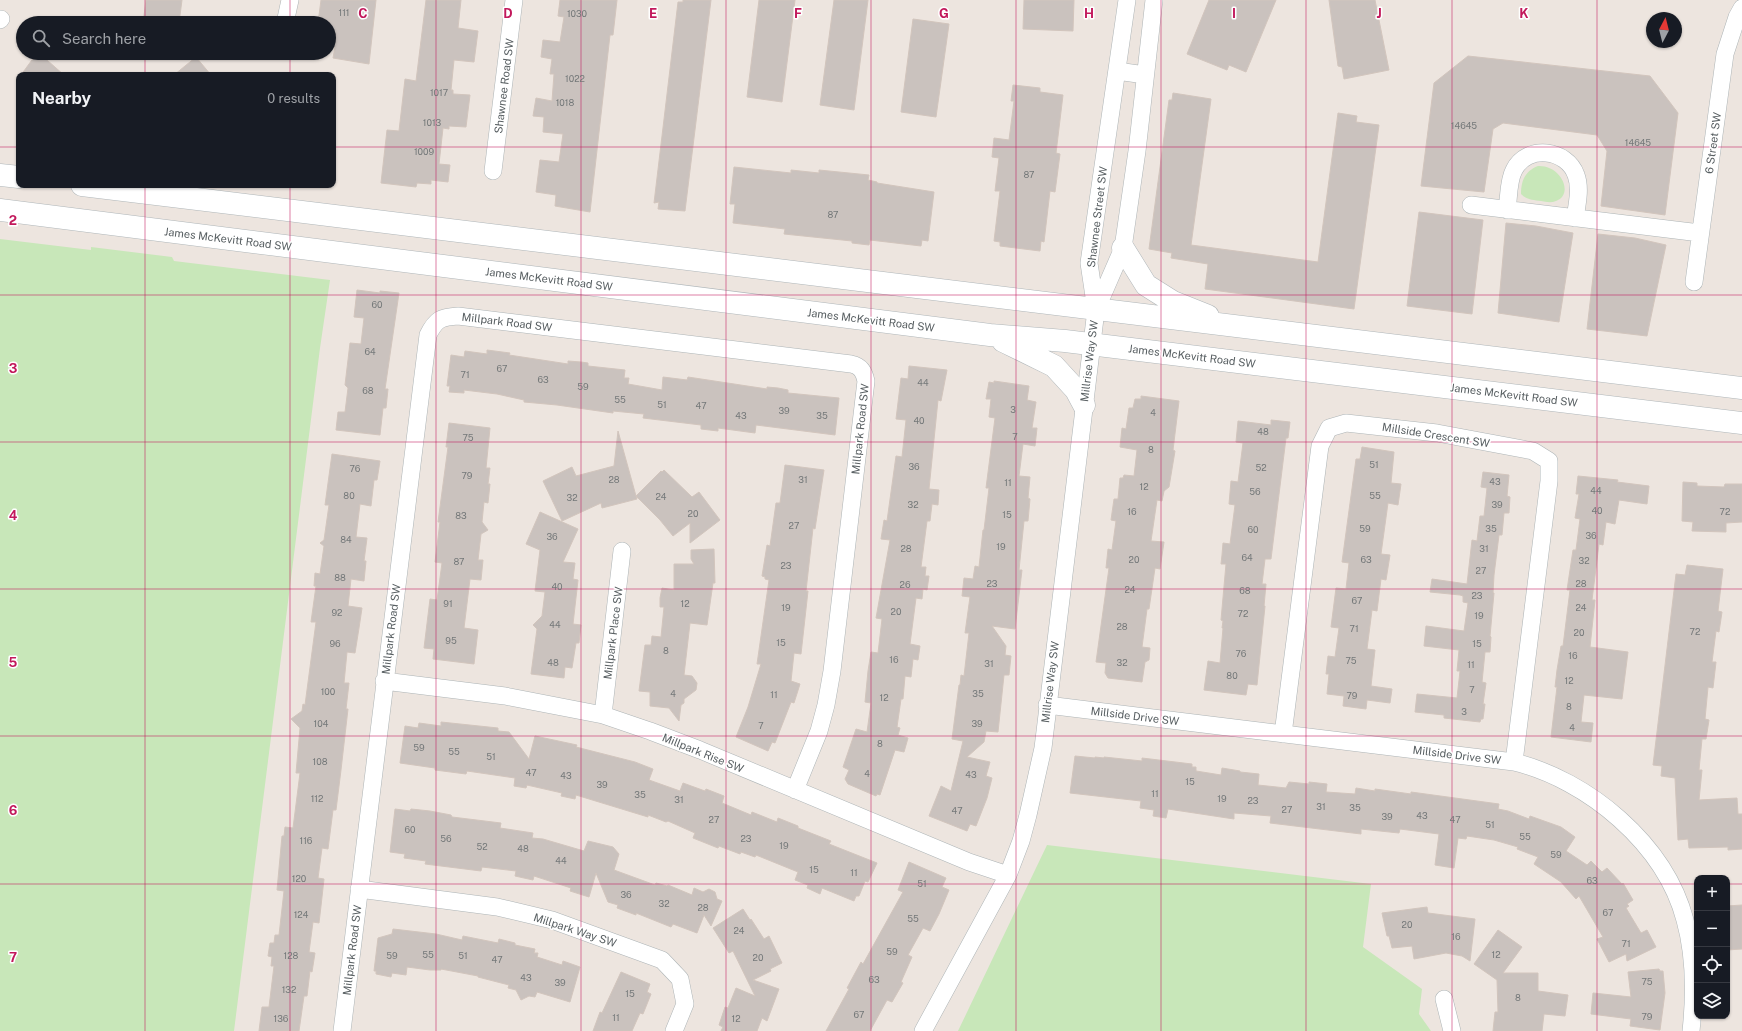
<!DOCTYPE html>
<html lang="en">
<head>
<meta charset="utf-8">
<style>
	body { margin:0; font-family:"Public Sans",sans-serif; background:#20242c; color:#f1f3f6 }
	.controls { position:absolute; right:12px; bottom:12px; display:grid; overflow:hidden; border-radius:8px; box-shadow:0 1px 3px #0004 }
	.controls button { width:36px; height:36px; display:grid; place-items:center; padding:0; border:0; border-bottom:1px solid #363941; background:#171b24; color:#f1f3f6; font:20px sans-serif }
	.compass { position:absolute; left:1646px; top:12px; width:36px; height:36px; border-radius:50%; background:#171b24; box-shadow:0 1px 3px #0004; rotate:7deg }
	.list { margin:0; padding:0; list-style:none }
	h2 { display:flex; justify-content:space-between; align-items:center; height:52px; margin:0; padding:0 16px; font-size:17px }
	h2 small { font-size:13px; font-weight:400; color:#9ea1a6 }
	.icon { flex:none; width:22px; height:22px; fill:none; stroke:currentColor; stroke-width:2; stroke-linecap:round; stroke-linejoin:round }
	.map { position:relative; flex:none; width:1742px; height:1031px; overflow:hidden }
	.search { position:absolute; background:#171b24; box-shadow:0 1px 3px #0004; left:16px; top:16px; width:320px; height:44px; display:flex; align-items:center; gap:10px; box-sizing:border-box; padding:0 14px; border-radius:22px; color:#9ea1a6; font-size:15px }
	.panel { position:absolute; background:#171b24; box-shadow:0 1px 3px #0004; left:16px; top:72px; width:320px; height:116px; border-radius:8px }
	.map>svg:first-child { display:block }
	.green { fill:#c8e7b9 }
	.building { fill:#cac2be; stroke:#d2c5bd }
	.lines { fill:none; stroke-linecap:round; stroke-linejoin:round }
	.minor-casing { stroke:#adb4b6; stroke-width:18 }
	.secondary-casing { stroke:#afb6b9; stroke-width:23 }
	.minor { stroke:#fff; stroke-width:17 }
	.secondary { stroke:#fff; stroke-width:22 }
	.grid { fill:none; stroke:#c2185b; stroke-width:1; stroke-opacity:0.55 }
	.labels { text-anchor:middle; dominant-baseline:central; stroke-width:3; stroke-linejoin:round; paint-order:stroke }
	.number-label { font-size:9px; fill:#747879 }
	.street-label { font-size:11px; fill:#585f62; stroke:#fff }
	.grid-label { font-size:13px; text-anchor:middle; font-weight:bold; fill:#c2185b; stroke:#fff; stroke-width:3; stroke-linejoin:round; paint-order:stroke }
</style>
</head>
<body>
<div class="map">
<svg width="1742" height="1031" viewBox="0 0 1742 1031">
	<rect width="100%" height="100%" fill="#ede5df"/>
	<!-- green -->
	<path class="green" d="M1538 166C1562 165 1574 195 1556 201 1551 203 1546 202 1541 201 1533 200 1527 200 1521 194 1521 181 1525 171 1538 166Z
		M0 239 91 250V247L172 257 174 261 330 280 320 348 234 1031H0Z
		M1047 845 1371 884 1363 947 1422 989 1419 1014 1431 1031H958Z"/>
	<!-- building -->
	<path class="building" d="M146 0H182L179 23H143Z
		M321 0H376L369 64 333 58 335 47 329 46V23H318Z
		M426 0H461L458 28 478 31 474 62 454 60 451 90H453V94L470 95 466 127 449 126V129L443 128 439 164 450 165 448 182 431 180V184L417 183 416 187 381 183 387 130 399 131 405 79 416 81Z
		M560 0H617L613 35H610L590 212 555 206 556 195 536 192 540 160 559 162 563 134 543 132 544 117 533 116 536 98 552 101 554 74H550L552 59 541 57 543 40 560 42 564 17 558 16Z
		M683 0H711L685 211 658 209 659 202 654 203 678 2H683Z
		M759 0H795L782 102 747 97Z
		M834 0H868L854 110 820 105Z
		M1024 0H1074L1073 31 1023 29Z
		M1209 0H1276L1246 72 1229 65 1227 70 1187 54Z
		M1329 0H1375L1389 70 1344 79 1342 67 1338 66Z
		M913 19 949 24 936 117 901 112Z
		M37 53H39L64 75H21Z
		M1468 56 1650 76 1678 113 1665 215 1601 206 1607 151 1597 135 1503 123 1493 129 1484 192 1421 186 1434 83Z
		M196 57 211 75H174Z
		M1013 85 1040 88V92L1063 95 1056 153 1060 154 1055 192 1050 191 1044 242 1041 241 1040 251 1000 246V242L994 241 1000 191H995L999 158 992 157 994 138 1009 140 1014 101H1011Z
		M1173 93 1211 99 1191 245 1318 262 1338 113 1357 116 1356 122 1379 125 1354 309 1205 289 1208 264 1171 258 1172 253 1149 249 1169 100H1172Z
		M734 167 791 173V170L819 173V170L869 175 868 180 877 182V183L934 192 928 241 922 240 921 246 870 240 869 245 852 243V241L784 234 785 229 733 223 735 204H730Z
		M1419 212 1483 220 1472 314 1407 306Z
		M1506 223 1536 226 1573 233 1559 322 1498 313Z
		M1598 234 1635 238 1666 245 1647 336 1587 329Z
		M357 290 380 293V291L399 293 385 389H388L386 408H383L380 435 336 430 338 412H345L348 388 345 385 350 343 361 344 364 318 354 317Z
		M487 350 510 353 509 355 568 364V361L581 362 588 363V366L625 370 624 378H629L628 384 662 390 663 377 687 380 688 377 767 389V387L778 388 788 390V393L839 398 835 435 756 425 755 433 718 428V431L701 429V425L643 418 644 414 613 411V413L557 405 524 402V400L497 394 464 390V393L449 392 450 386H447L451 355 464 357 465 351 487 354Z
		M909 366 947 370 941 401 938 400 929 489 939 490 938 505 932 504 930 521H927L921 567H926L925 576H929L927 590 923 589 922 599 916 598 910 644 920 646 918 660 913 659 911 677 905 676 903 699H901L897 727 900 728 898 735 908 738 904 752 895 750 880 795 877 794 876 796 848 784 845 779 849 770 843 767 856 729 867 732 871 703 865 702 868 671 871 652 878 653 882 619 876 618 890 540 881 539 884 520 887 521 896 456 902 457 906 420 896 419 901 378 908 379Z
		M994 381 1029 386 1027 400 1036 402 1032 428H1037L1035 446 1023 444 1019 476 1030 477 1028 498 1030 499 1028 521H1024L1019 570H1022L1015 629 992 626 1006 646 1005 655 1011 656 1009 675H1004L998 732 986 731 984 742 967 757 990 762 986 776 992 778 987 798 976 826 970 824 967 831 929 816 941 786 951 791 963 741 952 739 959 685H960L961 675 964 676 969 633H965L970 597 962 596 964 578 973 579 975 566 979 567 983 530H984L989 488H986L995 418 989 417 991 399H986L989 382 994 383Z
		M1141 396 1179 401 1173 450 1175 451 1169 487 1164 491 1162 501 1157 500 1151 541 1164 542 1160 569 1155 568 1149 609H1147L1142 647 1150 648 1149 660 1145 662 1142 682 1108 678 1105 673 1106 663 1096 662 1109 568H1106L1108 549 1112 550 1116 521 1111 520 1114 499H1118L1120 478H1123L1124 475 1134 476 1137 450 1120 447 1122 428 1126 429 1129 408H1133L1135 399H1141Z
		M1271 420 1290 422 1288 438H1286L1271 559H1265L1262 584H1266L1264 606H1265L1257 685 1248 684 1246 695 1204 690 1208 661 1220 663 1223 628H1222L1223 621 1221 620 1226 564H1221L1222 555 1223 543 1230 544 1235 505 1229 504 1231 481 1238 482 1243 443 1236 442 1238 421 1271 425Z
		M449 423 490 428 486 468H490L488 484H490L488 503 484 502 482 522 488 530 481 534 478 560H483L481 580 470 579 464 628 478 630 474 664 433 659 434 649 424 648 430 599 437 600 442 563 435 562 440 522H438L448 447H446Z
		M618 431 636 496 661 471 662 472 664 470 692 497 699 492 720 520 690 543V523L673 536 660 520 636 496 637 499 602 508 601 503 562 521 543 481 572 467 576 476 614 466Z
		M1362 447 1394 452 1391 483 1401 484 1398 505 1388 503 1381 554 1390 555 1386 580 1381 579 1377 611 1372 610 1367 649 1375 650 1371 686 1392 689 1390 703 1367 700 1366 709 1343 706 1344 696 1327 694 1329 674H1326L1328 656 1335 657 1339 628 1331 627 1336 588 1346 589 1349 563 1342 562 1356 459H1360Z
		M332 454 380 461 377 480H374L371 506 360 504 356 537 367 538 364 561H366L364 581 351 579 348 606 362 608 359 628 355 653 347 652 344 683H349L346 709H348L341 770 336 810H333L328 849 322 848 318 878 324 879 321 906 319 923 313 922 309 952 315 953 312 972 310 971 307 996H304L299 1031H259L262 1007H269L274 966H271L272 957 268 956 270 943H274L275 935H279L284 891 277 890 282 836H284L285 827 293 828 300 773H296L300 728 291 719 302 711 303 704 305 705 316 622H311L316 586H314L315 573 320 574 324 546 320 543 324 540 329 505H325Z
		M785 465 824 470 815 529 813 528 806 591H808L801 654 794 653 791 681 800 684 794 703 791 702 775 743 772 742 768 751 736 737 748 707 761 664H757L769 580 765 579V577L762 576 767 545 770 546 776 503H780Z
		M1483 472 1509 475 1507 496 1510 497 1509 513H1504L1502 535H1499L1494 575 1493 593H1494L1490 636 1491 637 1490 652H1485L1482 682 1486 683 1483 704H1485L1483 719H1481L1480 722 1444 718V715L1415 712 1417 694 1457 698 1460 671H1457L1459 650 1424 646 1426 626 1464 631 1468 603 1463 602V596L1460 595 1430 592 1432 579 1467 584 1472 540 1477 541 1480 516H1484L1487 488 1481 487Z
		M1578 476 1618 480 1617 482 1649 486 1647 504 1619 500 1615 524 1606 522 1603 545 1599 544 1592 600H1595L1590 647 1628 652 1622 699 1584 695 1581 722 1593 723 1591 742 1551 737 1557 687H1555L1557 670 1561 646H1563L1570 590H1567L1573 550H1576L1580 519 1575 518 1579 494H1576Z
		M1683 482 1697 483V486L1724 487 1725 484H1742V522L1726 523V532L1692 531 1693 522 1682 521Z
		M540 512 578 529 563 562 575 563 573 579 578 580 573 624 581 625 579 643H576L572 668 565 667 564 678 531 674 537 629 533 625 542 616 545 592 535 591 540 550 526 544Z
		M714 549 715 583H713L707 625 690 623 684 675 692 676 697 683 696 690 684 699V703L681 705 679 721 669 708 650 706V692L639 691 645 645H651L652 636 661 637 664 607H660V598L662 588 674 590V564H694L691 559V550Z
		M1687 565 1723 569 1718 611 1722 612 1719 632 1716 631 1712 662H1716L1713 688 1708 687 1705 719 1709 720 1706 739H1702L1699 770H1702L1699 800 1737 798 1738 814H1742V849L1728 850V847L1689 848 1688 839 1678 840 1675 778 1661 776 1662 766 1653 765 1676 574 1685 575Z
		M441 722 498 728V731L509 732 529 759 535 736 577 745 576 747 635 762 653 769 649 780 680 791 683 783 705 791 706 789 724 796 722 803 751 815 752 812 777 822 778 818 798 826V828L831 841 829 844 877 863 868 882 865 881 859 896H856L854 901 822 888 820 894 807 888 808 885 795 880 798 872 756 855 755 857 741 852 740 854 719 846 718 848 693 838 695 833 668 821 666 822 648 815V817L576 795 575 799 561 796 562 793 527 785 526 788 514 786 515 778 467 771 466 774 435 770V768L400 763 405 726 418 728 419 723 441 726Z
		M1075 756 1095 758V757L1104 758V757L1142 761V758L1192 764V767H1196V771L1221 775 1222 768 1240 771V772L1259 774 1258 785 1286 788 1289 782 1309 784V782L1327 784 1326 792 1355 794 1356 788 1375 791V789L1411 794V792L1499 804 1498 809 1508 811 1529 819 1530 816 1561 827 1575 837 1566 851 1587 865 1591 861 1602 872 1607 868 1622 884 1623 883 1633 900 1627 904 1629 906 1626 908 1641 933 1647 930 1656 947 1627 961 1626 954 1609 962 1597 939 1603 937 1579 896 1576 899 1561 882 1534 864 1538 857 1517 849 1518 847 1494 840 1467 836 1466 839 1458 838 1454 868 1435 865 1439 834 1400 829 1399 833 1361 829V834L1270 823 1271 816 1234 813V819L1168 809 1166 818 1153 816 1154 810 1140 808 1141 801 1070 793Z
		M395 809 410 811 411 809 430 811 451 815 452 817 501 823 500 828 533 833 532 838 543 839 584 851 588 841 613 847 619 854 614 870 655 885 656 883 667 886 668 885 692 895 694 888 703 892 709 889 715 892 717 899 722 901 711 926 704 915 697 933 673 924 671 927 636 913V915L617 908 618 905 608 902 596 873 589 897 570 891 571 888 534 876 533 880 515 876 516 871 482 867 481 871 425 864 426 861 404 858 405 854 390 852Z
		M909 862 946 878 942 887 949 890 939 914 930 931 923 928 908 955 912 957 901 982 903 983 892 1002 887 1000 870 1031H826L849 989 847 988 861 962 863 964 903 892 898 890Z
		M1742 905V949L1727 950V906Z
		M1427 907 1428 913 1475 919 1470 961 1462 956 1446 953 1414 959 1412 946 1392 948 1389 936H1387L1382 913Z
		M743 909 750 920 751 919 764 939 769 936 782 963 770 969 771 971 753 980 779 989 767 1021 762 1018 757 1031H721L723 1027 719 1025 725 1007 728 1008 736 988 755 996 733 951 729 953 713 928Z
		M393 929 436 934 462 940 463 936 498 943 499 939 515 943V945L535 949 534 953H538L537 957 562 965 563 961 580 967 570 1002 537 992 535 997 529 996 521 1000 516 990 508 988 509 985 478 977V976L441 969V970H430L407 967 406 975 392 973 391 977 376 974V971H374L378 938 392 934Z
		M1498 930 1522 947 1503 973H1538V991L1568 995 1565 1016 1544 1014 1542 1031H1493L1495 1012H1498L1497 980 1474 964Z
		M1659 969 1660 971H1663L1665 993 1660 1030 1630 1026 1631 1019 1591 1014 1593 993 1631 997 1628 972Z
		M621 972 650 984 647 992 651 994 643 1014 640 1013 632 1031H593L600 1012 602 1013Z"/>
	<g class="lines">
		<!-- minor casing -->
		<g class="minor-casing">
			<path id="minor" d="M0 20 1 19
				M285 23 290 0
				M1117 71 1145 75
				M493 171 514 0
				M1471 205 1700 233
				M1507 210C1509 198 1508 181 1514 170 1527 144 1567 149 1576 175 1581 188 1577 205 1575 218
				M1694 282 1725 54 1737 17 1742 8
				M1096 310 1123 248 1137 151 1154 0
				M384 681 505 696 603 715 650 731 700 750 969 862 1008 875
				M1047 705 1514 762C1588 780 1665 844 1685 920 1695 956 1695 994 1691 1031
				M603 715 622 551
				M1283 734 1320 446 1329 428 1346 423 1437 433 1533 451 1549 461V481L1514 762
				M359 889 497 907 552 920 662 960 680 979 685 1004 674 1031
				M1444 999 1452 1031
				M342 1031 428 335C436 319 441 317 458 316L851 364C861 366 864 372 866 381L832 671 826 705 819 731 795 790
				M923 1031 1008 875 1021 841 1028 815 1043 748 1096 310 1089 263 1127 0"/>
		</g>
		<!-- secondary casing -->
		<g class="secondary-casing">
			<path id="secondary" d="M0 175 19 177
				M82 185 1742 388
				M0 210 990 335 1065 341 1742 423
				M1123 248 1146 285 1173 302 1208 316
				M1003 341 1054 366 1076 390 1084 405"/>
		</g>
		<!-- minor -->
		<use href="#minor" class="minor"/>
		<!-- secondary -->
		<use href="#secondary" class="secondary"/>
	</g>
	<!-- grid -->
	<path class="grid" d="M145 0V23M290 0V23M436 0V1031M581 0V1031M726 0V1031M871 0V1031M1016 0V1031M1161 0V1031M1306 0V1031M1452 0V1031M1597 0V1031M145 53V75M290 53V75M0 147H19M333 147H1742M145 185V1031M290 185V1031M0 295H1742M0 442H1742M0 589H1742M0 736H1742M0 884H1697M1727 884H1742"/>
	<g class="labels">
		<!-- number labels -->
		<g class="number-label">
			<text x="344" y="12">111</text>
			<text x="577" y="13">1030</text>
			<text x="575" y="78">1022</text>
			<text x="439" y="92">1017</text>
			<text x="565" y="102">1018</text>
			<text x="432" y="122">1013</text>
			<text x="1464" y="125">14645</text>
			<text x="1638" y="142">14645</text>
			<text x="424" y="151">1009</text>
			<text x="1029" y="174">87</text>
			<text x="833" y="214">87</text>
			<text x="377" y="304">60</text>
			<text x="370" y="351">64</text>
			<text x="502" y="368">67</text>
			<text x="465" y="374">71</text>
			<text x="543" y="379">63</text>
			<text x="923" y="382">44</text>
			<text x="583" y="386">59</text>
			<text x="368" y="390">68</text>
			<text x="620" y="399">55</text>
			<text x="662" y="404">51</text>
			<text x="701" y="405">47</text>
			<text x="1013" y="409">3</text>
			<text x="784" y="410">39</text>
			<text x="1153" y="412">4</text>
			<text x="741" y="415">43</text>
			<text x="822" y="415">35</text>
			<text x="919" y="420">40</text>
			<text x="1263" y="431">48</text>
			<text x="1015" y="436">7</text>
			<text x="468" y="437">75</text>
			<text x="1151" y="449">8</text>
			<text x="1374" y="464">51</text>
			<text x="914" y="466">36</text>
			<text x="1261" y="467">52</text>
			<text x="355" y="468">76</text>
			<text x="467" y="475">79</text>
			<text x="614" y="479">28</text>
			<text x="803" y="479">31</text>
			<text x="1495" y="481">43</text>
			<text x="1008" y="482">11</text>
			<text x="1144" y="486">12</text>
			<text x="1596" y="490">44</text>
			<text x="1255" y="491">56</text>
			<text x="349" y="495">80</text>
			<text x="1375" y="495">55</text>
			<text x="661" y="496">24</text>
			<text x="572" y="497">32</text>
			<text x="913" y="504">32</text>
			<text x="1497" y="504">39</text>
			<text x="1597" y="510">40</text>
			<text x="1132" y="511">16</text>
			<text x="1725" y="511">72</text>
			<text x="693" y="513">20</text>
			<text x="1007" y="514">15</text>
			<text x="461" y="515">83</text>
			<text x="794" y="525">27</text>
			<text x="1365" y="528">59</text>
			<text x="1491" y="528">35</text>
			<text x="1253" y="529">60</text>
			<text x="1591" y="535">36</text>
			<text x="552" y="536">36</text>
			<text x="346" y="539">84</text>
			<text x="1001" y="546">19</text>
			<text x="906" y="548">28</text>
			<text x="1484" y="548">31</text>
			<text x="1247" y="557">64</text>
			<text x="1134" y="559">20</text>
			<text x="1366" y="559">63</text>
			<text x="1584" y="560">32</text>
			<text x="459" y="561">87</text>
			<text x="786" y="565">23</text>
			<text x="1481" y="570">27</text>
			<text x="340" y="577">88</text>
			<text x="992" y="583">23</text>
			<text x="1581" y="583">28</text>
			<text x="905" y="584">26</text>
			<text x="557" y="586">40</text>
			<text x="1130" y="589">24</text>
			<text x="1245" y="590">68</text>
			<text x="1477" y="595">23</text>
			<text x="1357" y="600">67</text>
			<text x="448" y="603">91</text>
			<text x="685" y="603">12</text>
			<text x="786" y="607">19</text>
			<text x="1581" y="607">24</text>
			<text x="896" y="611">20</text>
			<text x="337" y="612">92</text>
			<text x="1243" y="613">72</text>
			<text x="1479" y="615">19</text>
			<text x="555" y="624">44</text>
			<text x="1122" y="626">28</text>
			<text x="1354" y="628">71</text>
			<text x="1695" y="631">72</text>
			<text x="1579" y="632">20</text>
			<text x="451" y="640">95</text>
			<text x="781" y="642">15</text>
			<text x="335" y="643">96</text>
			<text x="1477" y="643">15</text>
			<text x="666" y="650">8</text>
			<text x="1241" y="653">76</text>
			<text x="1573" y="655">16</text>
			<text x="894" y="659">16</text>
			<text x="1351" y="660">75</text>
			<text x="553" y="662">48</text>
			<text x="1122" y="662">32</text>
			<text x="989" y="663">31</text>
			<text x="1471" y="664">11</text>
			<text x="1232" y="675">80</text>
			<text x="1569" y="680">12</text>
			<text x="1472" y="689">7</text>
			<text x="328" y="691">100</text>
			<text x="673" y="693">4</text>
			<text x="978" y="693">35</text>
			<text x="774" y="694">11</text>
			<text x="1352" y="695">79</text>
			<text x="884" y="697">12</text>
			<text x="1569" y="706">8</text>
			<text x="1464" y="711">3</text>
			<text x="321" y="723">104</text>
			<text x="977" y="723">39</text>
			<text x="761" y="725">7</text>
			<text x="1572" y="727">4</text>
			<text x="880" y="743">8</text>
			<text x="419" y="747">59</text>
			<text x="454" y="751">55</text>
			<text x="491" y="756">51</text>
			<text x="320" y="761">108</text>
			<text x="531" y="772">47</text>
			<text x="867" y="773">4</text>
			<text x="971" y="774">43</text>
			<text x="566" y="775">43</text>
			<text x="1190" y="781">15</text>
			<text x="602" y="784">39</text>
			<text x="1155" y="793">11</text>
			<text x="640" y="794">35</text>
			<text x="317" y="798">112</text>
			<text x="1222" y="798">19</text>
			<text x="679" y="799">31</text>
			<text x="1253" y="800">23</text>
			<text x="1321" y="806">31</text>
			<text x="1355" y="807">35</text>
			<text x="1287" y="809">27</text>
			<text x="957" y="810">47</text>
			<text x="1422" y="815">43</text>
			<text x="1387" y="816">39</text>
			<text x="714" y="819">27</text>
			<text x="1455" y="819">47</text>
			<text x="1490" y="824">51</text>
			<text x="410" y="829">60</text>
			<text x="1525" y="836">55</text>
			<text x="446" y="838">56</text>
			<text x="746" y="838">23</text>
			<text x="306" y="840">116</text>
			<text x="784" y="845">19</text>
			<text x="482" y="846">52</text>
			<text x="523" y="848">48</text>
			<text x="1556" y="854">59</text>
			<text x="561" y="860">44</text>
			<text x="814" y="869">15</text>
			<text x="854" y="872">11</text>
			<text x="299" y="878">120</text>
			<text x="1592" y="880">63</text>
			<text x="922" y="883">51</text>
			<text x="626" y="894">36</text>
			<text x="664" y="903">32</text>
			<text x="703" y="907">28</text>
			<text x="1608" y="912">67</text>
			<text x="301" y="914">124</text>
			<text x="913" y="918">55</text>
			<text x="1407" y="924">20</text>
			<text x="739" y="930">24</text>
			<text x="1456" y="936">16</text>
			<text x="1626" y="943">71</text>
			<text x="892" y="951">59</text>
			<text x="428" y="954">55</text>
			<text x="1496" y="954">12</text>
			<text x="291" y="955">128</text>
			<text x="392" y="955">59</text>
			<text x="463" y="955">51</text>
			<text x="758" y="957">20</text>
			<text x="497" y="959">47</text>
			<text x="526" y="977">43</text>
			<text x="874" y="979">63</text>
			<text x="1647" y="981">75</text>
			<text x="560" y="982">39</text>
			<text x="289" y="989">132</text>
			<text x="630" y="993">15</text>
			<text x="1518" y="997">8</text>
			<text x="859" y="1014">67</text>
			<text x="1647" y="1016">79</text>
			<text x="616" y="1017">11</text>
			<text x="281" y="1018">136</text>
			<text x="736" y="1018">12</text>
		</g>
		<!-- street labels -->
		<g class="street-label">
			<text transform="translate(504 86) rotate(-83)">Shawnee Road SW</text>
			<text transform="translate(1713 143) rotate(-82)">6 Street SW</text>
			<text transform="translate(1097 217) rotate(-83)">Shawnee Street SW</text>
			<text transform="translate(228 239) rotate(7)">James McKevitt Road SW</text>
			<text transform="translate(549 279) rotate(7)">James McKevitt Road SW</text>
			<text transform="translate(871 320) rotate(7)">James McKevitt Road SW</text>
			<text transform="translate(507 322) rotate(7)">Millpark Road SW</text>
			<text transform="translate(1192 356) rotate(7)">James McKevitt Road SW</text>
			<text transform="translate(1089 361) rotate(-83)">Millrise Way SW</text>
			<text transform="translate(1514 395) rotate(7)">James McKevitt Road SW</text>
			<text transform="translate(860 429) rotate(-84)">Millpark Road SW</text>
			<text transform="translate(1436 435) rotate(9)">Millside Crescent SW</text>
			<text transform="translate(391 629) rotate(-83)">Millpark Road SW</text>
			<text transform="translate(613 633) rotate(-83)">Millpark Place SW</text>
			<text transform="translate(1050 682) rotate(-83)">Millrise Way SW</text>
			<text transform="translate(1135 716) rotate(7)">Millside Drive SW</text>
			<text transform="translate(703 753) rotate(22)">Millpark Rise SW</text>
			<text transform="translate(1457 755) rotate(7)">Millside Drive SW</text>
			<text transform="translate(575 930) rotate(18)">Millpark Way SW</text>
			<text transform="translate(352 950) rotate(-83)">Millpark Road SW</text>
		</g>
	</g>
	<g class="grid-label">
		<text x="363" y="18">C</text>
		<text x="508" y="18">D</text>
		<text x="653" y="18">E</text>
		<text x="798" y="18">F</text>
		<text x="944" y="18">G</text>
		<text x="1089" y="18">H</text>
		<text x="1234" y="18">I</text>
		<text x="1379" y="18">J</text>
		<text x="1524" y="18">K</text>
		<text x="13" y="225">2</text>
		<text x="13" y="373">3</text>
		<text x="13" y="520">4</text>
		<text x="13" y="667">5</text>
		<text x="13" y="815">6</text>
		<text x="13" y="962">7</text>
	</g>
</svg>
<div class="controls">
<button>+</button>
<button>−</button>
<button><svg class="icon" aria-label="locate" viewBox="0 0 24 24"><circle cx="12" cy="12" r="6"/><path d="M12 2v4M12 18v4M2 12h4M18 12h4"/></svg></button>
<button><svg class="icon" aria-label="layers" viewBox="0 0 24 24"><path d="M12 4l9 5-9 5-9-5zM3 14l9 5 9-5"/></svg></button>
</div>
<svg class="compass" viewBox="-18 -18 36 36"><path d="M0-13l5 13h-10z" fill="#e53935"/><path d="M0 13l5-13h-10z" fill="#9ea1a6"/></svg>
<div class="search"><svg class="icon" aria-label="search" viewBox="0 0 24 24"><circle cx="10" cy="10" r="6"/><path d="M15 15l6 6"/></svg>Search here</div>
<section class="panel">
<h2>Nearby<small>0 results</small></h2>
<ul class="list">
</ul>
</section>
</div>
</body>
</html>
